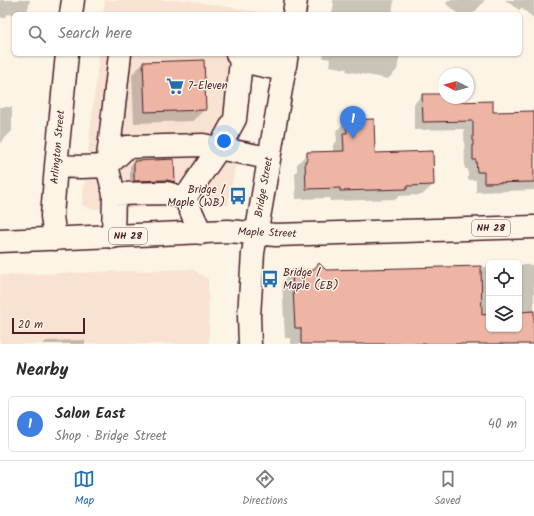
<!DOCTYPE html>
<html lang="en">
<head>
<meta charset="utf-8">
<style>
	body { margin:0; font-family:Kalam,sans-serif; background:#f7f7f7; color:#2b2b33 }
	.controls { position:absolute; right:12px; bottom:12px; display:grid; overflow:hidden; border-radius:6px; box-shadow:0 1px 3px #0004 }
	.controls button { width:36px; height:36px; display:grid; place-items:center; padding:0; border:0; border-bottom:1px solid #e1e1e2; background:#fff; color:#2b2b33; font:20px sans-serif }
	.compass { position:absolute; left:438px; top:68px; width:36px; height:36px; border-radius:50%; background:#fff; box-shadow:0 1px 3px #0004; rotate:276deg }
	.scale { position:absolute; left:12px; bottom:10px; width:73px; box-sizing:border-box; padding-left:4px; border:2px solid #4a1f2b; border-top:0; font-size:11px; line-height:14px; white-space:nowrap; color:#4a1f2b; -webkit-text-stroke:3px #fcf5e5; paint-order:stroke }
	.you { position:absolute; left:224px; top:141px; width:14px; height:14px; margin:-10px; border:3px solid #fff; border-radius:50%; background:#1a73e8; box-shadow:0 0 0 6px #1a73e833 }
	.badge { display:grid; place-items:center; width:26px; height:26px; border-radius:50%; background:#1f6fb2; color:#fff; font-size:13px; font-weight:700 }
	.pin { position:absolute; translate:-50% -33px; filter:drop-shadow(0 1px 2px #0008) }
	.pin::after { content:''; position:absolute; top:21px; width:14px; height:12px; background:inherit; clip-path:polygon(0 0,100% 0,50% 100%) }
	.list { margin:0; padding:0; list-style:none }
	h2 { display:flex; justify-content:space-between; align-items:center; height:52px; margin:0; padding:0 16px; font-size:17px }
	h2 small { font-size:13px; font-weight:400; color:#7c7c81 }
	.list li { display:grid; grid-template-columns:26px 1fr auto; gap:12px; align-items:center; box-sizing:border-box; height:56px; margin:0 8px 8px; padding:0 8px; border:1px solid #e1e1e2; border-radius:6px }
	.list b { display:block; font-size:15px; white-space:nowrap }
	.list p { margin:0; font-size:13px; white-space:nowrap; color:#7c7c81 }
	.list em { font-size:13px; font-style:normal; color:#7c7c81 }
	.icon { flex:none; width:22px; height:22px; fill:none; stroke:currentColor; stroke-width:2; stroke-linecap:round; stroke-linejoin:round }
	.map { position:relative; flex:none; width:534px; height:344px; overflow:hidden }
	.search { position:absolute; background:#fff; box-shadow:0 1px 3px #0004; left:12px; right:12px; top:12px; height:44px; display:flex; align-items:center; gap:10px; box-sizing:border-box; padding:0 14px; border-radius:6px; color:#7c7c81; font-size:15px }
	.sheet { height:116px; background:#fff }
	nav { display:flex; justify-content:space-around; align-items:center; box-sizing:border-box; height:56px; border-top:1px solid #e1e1e2; background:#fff; font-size:11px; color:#7c7c81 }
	nav a { display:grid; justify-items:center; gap:2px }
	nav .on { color:#1f6fb2 }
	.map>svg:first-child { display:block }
	.built { fill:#f8e2d2 }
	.shadow { fill:#0003 }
	.building { fill:#eeb5a5; stroke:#4a1f2b }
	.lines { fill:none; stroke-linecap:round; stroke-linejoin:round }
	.minor-casing { stroke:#4a1f2b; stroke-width:25 }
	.major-casing { stroke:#4a1f2b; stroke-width:25 }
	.minor { stroke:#fcf5e5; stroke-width:22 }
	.major { stroke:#fcf5e5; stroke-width:22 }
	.labels { text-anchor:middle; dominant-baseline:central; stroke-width:3; stroke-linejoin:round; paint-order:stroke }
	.shield { fill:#fcf5e5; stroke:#7f5f63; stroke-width:1 }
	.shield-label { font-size:10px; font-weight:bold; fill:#4a1f2b }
	.poi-label { font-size:11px; fill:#4a1f2b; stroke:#fcf5e5; text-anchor:start }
	.street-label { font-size:11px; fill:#4a1f2b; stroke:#fcf5e5 }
</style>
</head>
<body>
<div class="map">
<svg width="534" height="344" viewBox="0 0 534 344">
	<rect width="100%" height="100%" fill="#fcf5e5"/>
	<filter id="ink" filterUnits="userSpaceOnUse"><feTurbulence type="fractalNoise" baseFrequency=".025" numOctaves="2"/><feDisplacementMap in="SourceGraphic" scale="8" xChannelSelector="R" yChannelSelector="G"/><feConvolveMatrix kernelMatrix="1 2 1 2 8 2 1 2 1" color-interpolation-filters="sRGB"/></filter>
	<g filter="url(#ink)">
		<!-- built -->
		<path class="built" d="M105 0H187L264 13 103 14Z
			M99 54H256L228 205 92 209 82 205Z
			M192 269 208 279 209 344H0V275Z"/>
		<!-- shadow -->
		<path class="shadow" d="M0 0H30L27 12 26 14H14V15L8 14 4 18 0 17Z
			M333 0H394L392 14H332L334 3H333Z
			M449 0H485L473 14H459L446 4Z
			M505 0H534V18L521 8 519 10Z
			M324 54H400L397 70 388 79 346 71 347 69 329 66 330 59 323 58Z
			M144 63 205 109 193 121 134 123 132 74Z
			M422 95H444V98H452V103L492 113 534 112V190L476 192V180H468V169H465L464 129 414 130V104Z
			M0 107H12V131L0 143Z
			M347 121 374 154 433 185 422 195 399 196 396 199 330 201V198L296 199 295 173 297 171V164L308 153 333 152V145L337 141 336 131Z
			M173 160 174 182 170 186 130 185V166L134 162Z
			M519 265H534V344H291V338H285L282 282 293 271 489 267V329H519Z
			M85 340V344H43L46 341Z"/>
		<!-- building -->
		<path class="building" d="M204 60 206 110 145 112 143 62Z
			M422 94H444V98H453V102L493 101V112L534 111V182L484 183V172H477L476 160H473V121L423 122Z
			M374 119 375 153 433 151 434 185 407 186V189L340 191V188L306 189 305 161H307V152L344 151 343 133H347L346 120Z
			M174 159 175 182 167 180 134 181V161Z
			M319 263 326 270 481 266 482 315 489 314V329H519V312L534 311V344H301V328H295L292 270H313Z"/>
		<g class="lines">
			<!-- minor casing -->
			<g class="minor-casing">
				<path id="minor" d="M71 14 73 0
					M237 54 241 61 284 70
					M56 166 80 167 107 166 127 147 203 145 268 158
					M114 194 167 193 185 198 201 233
					M185 198 219 148 235 119 241 61
					M113 237 114 194 107 166 120 54
					M55 239 52 216 56 166 67 54"/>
			</g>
			<!-- major casing -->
			<g class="major-casing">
				<path id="major" d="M294 14 296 0
					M0 241 228 231 276 235 534 227
					M250 344 249 316 253 253 287 54"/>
			</g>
			<!-- minor -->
			<use href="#minor" class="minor"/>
			<!-- major -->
			<use href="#major" class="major"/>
		</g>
	</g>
	<!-- icons -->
	<defs>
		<g id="supermarket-bare" transform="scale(1.38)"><path d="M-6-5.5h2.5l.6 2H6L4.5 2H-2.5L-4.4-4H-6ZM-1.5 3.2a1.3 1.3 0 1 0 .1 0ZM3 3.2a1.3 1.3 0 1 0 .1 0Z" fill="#1f6fb2" stroke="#fcf5e5" stroke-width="2.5" paint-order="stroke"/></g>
		<g id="bus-bare" transform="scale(1.38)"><path d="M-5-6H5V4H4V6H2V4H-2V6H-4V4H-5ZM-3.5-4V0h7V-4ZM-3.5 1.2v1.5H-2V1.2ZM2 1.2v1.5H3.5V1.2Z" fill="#1f6fb2" stroke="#fcf5e5" stroke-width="2.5" paint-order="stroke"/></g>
	</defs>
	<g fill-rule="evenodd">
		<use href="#supermarket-bare" x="175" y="86"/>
		<use href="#bus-bare" x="238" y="196"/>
		<use href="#bus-bare" x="270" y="279"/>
	</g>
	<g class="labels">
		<!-- shield labels -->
		<g class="shield">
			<rect x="472" y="220" width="38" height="16" rx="3"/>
			<rect x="109" y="228" width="38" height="16" rx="3"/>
		</g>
		<g class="shield-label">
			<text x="491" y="228">NH 28</text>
			<text x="128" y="236">NH 28</text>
		</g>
		<!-- poi labels -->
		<g class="poi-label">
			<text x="188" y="86">7-Eleven</text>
			<text x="225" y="190" text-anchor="end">Bridge /<tspan x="225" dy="13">Maple (WB)</tspan></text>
			<text x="283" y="273">Bridge /<tspan x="283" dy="13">Maple (EB)</tspan></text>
		</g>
		<!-- street labels -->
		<g class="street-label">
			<text transform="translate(58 147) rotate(-85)">Arlington Street</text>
			<text transform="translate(264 187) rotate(-80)">Bridge Street</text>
			<text transform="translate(267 233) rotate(2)">Maple Street</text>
		</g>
	</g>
</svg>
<div class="controls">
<button><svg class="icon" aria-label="locate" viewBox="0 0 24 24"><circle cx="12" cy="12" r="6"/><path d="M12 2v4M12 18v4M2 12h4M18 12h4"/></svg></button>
<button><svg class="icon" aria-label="layers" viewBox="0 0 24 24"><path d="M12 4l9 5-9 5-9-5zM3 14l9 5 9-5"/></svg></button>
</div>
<svg class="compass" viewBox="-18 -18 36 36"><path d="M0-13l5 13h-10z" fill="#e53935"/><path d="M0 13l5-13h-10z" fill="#7c7c81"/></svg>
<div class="scale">20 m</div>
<div class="you"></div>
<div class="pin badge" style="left:353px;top:139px;background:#3f7fe0">1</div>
<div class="search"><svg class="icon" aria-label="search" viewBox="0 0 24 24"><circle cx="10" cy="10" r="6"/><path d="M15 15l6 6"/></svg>Search here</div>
</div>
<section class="sheet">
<h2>Nearby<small></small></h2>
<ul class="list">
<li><span class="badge" style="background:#3f7fe0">1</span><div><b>Salon East</b><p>Shop · Bridge Street</p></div><em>40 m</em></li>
</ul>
</section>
<nav>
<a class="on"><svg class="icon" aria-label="map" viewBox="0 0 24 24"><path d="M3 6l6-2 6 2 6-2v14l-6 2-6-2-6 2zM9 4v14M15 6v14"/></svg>Map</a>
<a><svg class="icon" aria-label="directions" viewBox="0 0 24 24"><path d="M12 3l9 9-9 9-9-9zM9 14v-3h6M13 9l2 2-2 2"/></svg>Directions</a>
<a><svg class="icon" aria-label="saved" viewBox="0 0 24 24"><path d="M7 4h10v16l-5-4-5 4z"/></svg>Saved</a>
</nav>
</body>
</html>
